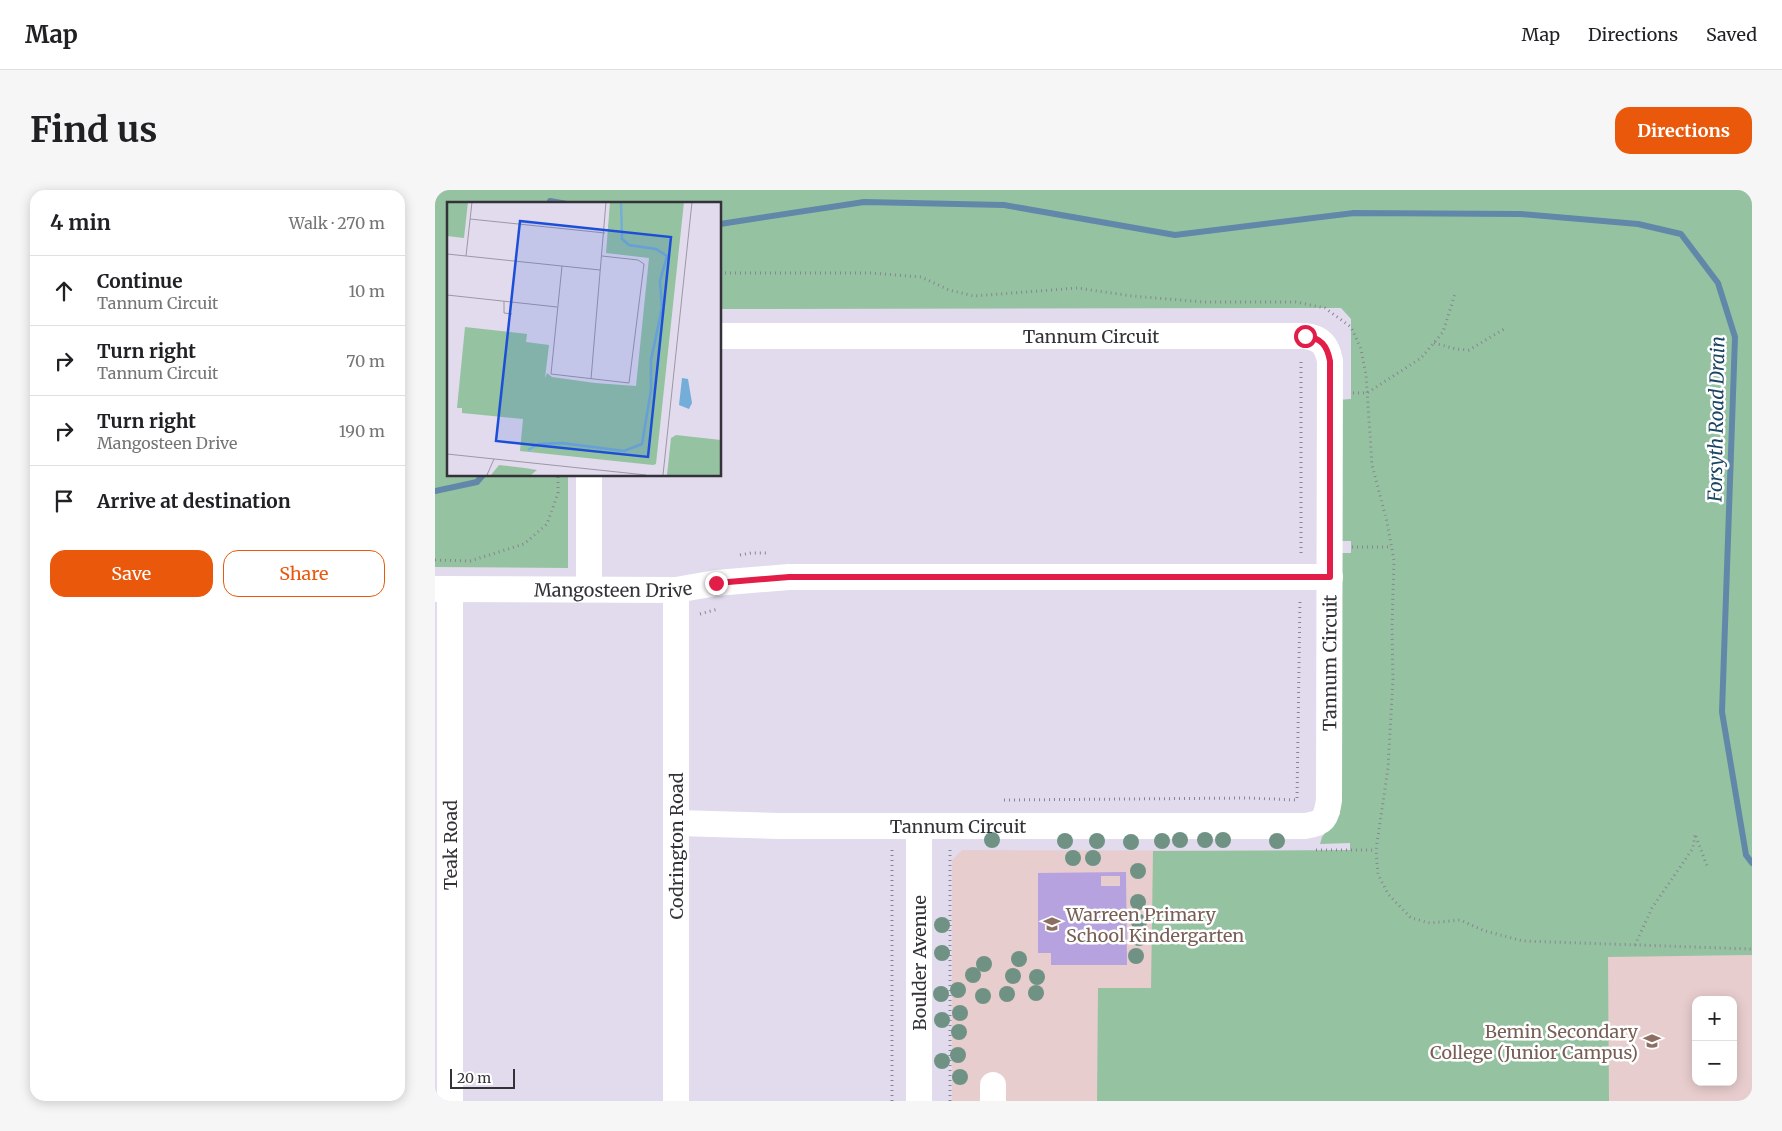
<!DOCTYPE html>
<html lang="en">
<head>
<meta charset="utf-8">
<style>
	body { margin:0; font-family:Merriweather,serif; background:#f6f6f6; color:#202124 }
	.controls { position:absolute; right:15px; bottom:15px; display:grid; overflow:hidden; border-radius:10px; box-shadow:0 2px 12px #0003 }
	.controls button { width:45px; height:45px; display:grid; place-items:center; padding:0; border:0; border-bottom:1px solid #e0e0e0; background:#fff; color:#202124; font:25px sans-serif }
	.scale { position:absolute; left:15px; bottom:12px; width:65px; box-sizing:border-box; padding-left:5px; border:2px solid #343238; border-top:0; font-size:14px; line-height:18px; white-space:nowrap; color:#343238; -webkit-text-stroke:4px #fff; paint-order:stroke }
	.stop { position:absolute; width:15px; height:15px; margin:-11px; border:4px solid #e11d48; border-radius:50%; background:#fff }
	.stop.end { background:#e11d48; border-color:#fff; box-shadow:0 1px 5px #0008 }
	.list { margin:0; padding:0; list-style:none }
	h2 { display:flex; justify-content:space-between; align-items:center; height:65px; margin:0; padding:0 20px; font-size:21px }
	h2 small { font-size:16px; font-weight:400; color:#757577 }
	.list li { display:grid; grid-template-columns:32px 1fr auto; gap:15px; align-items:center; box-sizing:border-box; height:70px; padding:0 20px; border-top:1px solid #e0e0e0 }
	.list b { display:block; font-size:19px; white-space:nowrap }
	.list p { margin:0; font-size:16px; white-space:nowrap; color:#757577 }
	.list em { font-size:16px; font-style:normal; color:#757577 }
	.actions { display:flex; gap:10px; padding:15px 20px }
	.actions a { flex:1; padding:11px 0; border:1px solid #ea580c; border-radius:15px; text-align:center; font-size:18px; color:#ea580c }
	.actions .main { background:#ea580c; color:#fff }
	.icon { flex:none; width:28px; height:28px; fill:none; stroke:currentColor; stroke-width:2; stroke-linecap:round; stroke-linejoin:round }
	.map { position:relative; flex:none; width:1317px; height:911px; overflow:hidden; border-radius:15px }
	header { display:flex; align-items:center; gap:30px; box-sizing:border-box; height:70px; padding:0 25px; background:#fff; border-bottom:1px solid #e0e0e0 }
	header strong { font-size:24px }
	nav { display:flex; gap:28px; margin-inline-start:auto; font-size:18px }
	.intro { display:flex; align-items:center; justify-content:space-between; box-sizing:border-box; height:120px; padding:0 30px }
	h1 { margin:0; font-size:35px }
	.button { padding:12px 22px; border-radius:15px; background:#ea580c; color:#fff; font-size:18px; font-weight:700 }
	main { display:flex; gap:30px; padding:0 30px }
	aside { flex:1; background:#fff; border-radius:15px; box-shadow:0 2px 12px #0003 }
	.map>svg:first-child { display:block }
	.education { fill:#e8cdce; fill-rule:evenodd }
	.green { fill:#95c3a1 }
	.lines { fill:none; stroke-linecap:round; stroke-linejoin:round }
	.stream { stroke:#6288a9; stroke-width:6 }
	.building { fill:#b6a2de; fill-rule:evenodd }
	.path { stroke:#898591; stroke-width:3; stroke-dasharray:1 4; stroke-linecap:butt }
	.minor { stroke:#fff; stroke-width:26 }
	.tree { fill:#709284 }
	.route { stroke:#e11d48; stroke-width:6 }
	.labels { text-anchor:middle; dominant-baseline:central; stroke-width:5; stroke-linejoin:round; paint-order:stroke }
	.street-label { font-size:18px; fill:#343238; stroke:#fff }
	.education-label { font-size:18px; fill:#785e54; stroke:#fff; text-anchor:start }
	.water-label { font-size:19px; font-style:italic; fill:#1b4564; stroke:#fff }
	.inset-river { fill:none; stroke:#75add9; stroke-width:2.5 }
	.inset-road { fill:none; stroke:#9c97a5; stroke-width:1 }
	.view { fill:#1d4ed8; fill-opacity:0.15; stroke:#1d4ed8; stroke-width:2.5 }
	.inset-edge { fill:none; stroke:#343238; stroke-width:2.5 }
</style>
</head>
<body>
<header>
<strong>Map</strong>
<nav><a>Map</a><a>Directions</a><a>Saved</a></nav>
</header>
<div class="intro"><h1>Find us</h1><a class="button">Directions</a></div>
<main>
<aside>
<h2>4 min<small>Walk · 270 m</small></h2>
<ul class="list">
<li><svg class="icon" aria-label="ahead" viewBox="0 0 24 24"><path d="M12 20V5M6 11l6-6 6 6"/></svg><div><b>Continue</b><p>Tannum Circuit</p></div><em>10 m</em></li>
<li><svg class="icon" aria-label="right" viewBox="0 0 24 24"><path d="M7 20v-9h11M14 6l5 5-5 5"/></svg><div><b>Turn right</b><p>Tannum Circuit</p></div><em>70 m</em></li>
<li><svg class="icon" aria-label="right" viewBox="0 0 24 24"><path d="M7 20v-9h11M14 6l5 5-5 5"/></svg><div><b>Turn right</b><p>Mangosteen Drive</p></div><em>190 m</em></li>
<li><svg class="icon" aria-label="arrive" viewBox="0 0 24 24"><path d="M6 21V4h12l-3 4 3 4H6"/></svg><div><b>Arrive at destination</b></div></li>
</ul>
<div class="actions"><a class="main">Save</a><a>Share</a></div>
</aside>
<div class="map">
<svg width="1317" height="911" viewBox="0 0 1317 911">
	<rect width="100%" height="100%" fill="#e1dbed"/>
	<!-- education -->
	<path class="education" d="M527 660 915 661 980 768 1317 765V911H517V670ZM1261 810H1298V892H1261Z"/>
	<!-- green -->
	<path class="green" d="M0 0H1317V765L1173 767 1174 911H662L663 798H716L718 661 915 660V653L885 654 887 647 905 624 904 363H916V351H903V210L916 209V129L906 118 285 119V14H14V285H133V378L0 377Z"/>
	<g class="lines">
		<!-- stream -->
		<path class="stream" d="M114 14 115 11 132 14
			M285 34 429 12 569 15 740 45 919 23 1086 24 1203 34 1246 44 1283 93 1300 147 1287 522 1311 665 1317 673
			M0 301 42 292 48 285"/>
	</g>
	<!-- building -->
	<path class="building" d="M691 682 692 775H616V763H603V683ZM666 686H685V696H666Z"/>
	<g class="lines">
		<!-- path -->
		<path class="path" d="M285 83H436L486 87 514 100 539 106 642 98 697 106 769 112H861L890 118 916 137 926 159 931 185 937 275 952 332 959 370 957 436 958 489 953 578 941 660 943 684 953 704 976 728 995 733 1025 730 1050 741 1088 751 1317 759
			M999 153 1021 159 1034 160 1069 139
			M918 203H932L986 168 1008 142 1020 104
			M917 357H956
			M866 363V170
			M305 365 316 363H334
			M0 370 35 371 89 354 112 334 123 303V285
			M265 424 283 419
			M569 610 814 608 862 610 865 409
			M881 660H941
			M1200 755 1217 718 1258 658 1260 644 1272 676
			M457 911V659
			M515 911V659"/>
		<!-- minor -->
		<g class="minor">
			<path id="s1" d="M0 399 241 400 281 393 354 387H895"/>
			<path d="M154 399V285"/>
			<path id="s2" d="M242 633 345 636H870C889 633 891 629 894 610L895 171C892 155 886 148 870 146H285"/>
			<path d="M484 636V911"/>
			<path d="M558 895V911"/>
			<path d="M15 911V399"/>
			<path d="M241 911V400"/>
		</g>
	</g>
	<!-- trees -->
	<g class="tree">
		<circle cx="557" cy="650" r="8"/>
		<circle cx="745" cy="650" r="8"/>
		<circle cx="770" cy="650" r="8"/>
		<circle cx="788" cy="650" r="8"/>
		<circle cx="630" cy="651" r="8"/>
		<circle cx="662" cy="651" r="8"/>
		<circle cx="727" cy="651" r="8"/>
		<circle cx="842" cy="651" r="8"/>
		<circle cx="696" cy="652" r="8"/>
		<circle cx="638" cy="668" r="8"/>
		<circle cx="658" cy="668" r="8"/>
		<circle cx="703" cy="681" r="8"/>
		<circle cx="703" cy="712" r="8"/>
		<circle cx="704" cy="732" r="8"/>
		<circle cx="507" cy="735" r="8"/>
		<circle cx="704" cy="748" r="8"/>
		<circle cx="507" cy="763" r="8"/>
		<circle cx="701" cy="766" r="8"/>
		<circle cx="584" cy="769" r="8"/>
		<circle cx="549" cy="774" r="8"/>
		<circle cx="538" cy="785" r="8"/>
		<circle cx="578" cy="786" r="8"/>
		<circle cx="602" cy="787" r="8"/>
		<circle cx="523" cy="800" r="8"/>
		<circle cx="601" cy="803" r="8"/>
		<circle cx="506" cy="804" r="8"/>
		<circle cx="572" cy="804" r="8"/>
		<circle cx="548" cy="806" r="8"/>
		<circle cx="525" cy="823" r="8"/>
		<circle cx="507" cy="830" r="8"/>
		<circle cx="524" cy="842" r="8"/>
		<circle cx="523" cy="865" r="8"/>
		<circle cx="507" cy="871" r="8"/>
		<circle cx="525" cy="887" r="8"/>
	</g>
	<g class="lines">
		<!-- route -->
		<path class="route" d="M281 393 354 387H895V171C892 155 886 148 870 146"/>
	</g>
	<!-- icons -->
	<defs>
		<g id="school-bare" transform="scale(1.35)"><path d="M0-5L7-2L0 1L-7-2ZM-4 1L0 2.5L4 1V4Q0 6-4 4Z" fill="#8d6e63" stroke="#fff" stroke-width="2.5" paint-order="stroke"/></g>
	</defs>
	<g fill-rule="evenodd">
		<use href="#school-bare" x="617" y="734"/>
		<use href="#school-bare" x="1217" y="851"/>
	</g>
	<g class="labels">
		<!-- street labels -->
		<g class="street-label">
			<text x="656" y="146">Tannum Circuit</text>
			<text stroke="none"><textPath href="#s1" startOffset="178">Mangosteen Drive</textPath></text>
			<text stroke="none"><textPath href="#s2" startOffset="805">Tannum Circuit</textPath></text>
			<text stroke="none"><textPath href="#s2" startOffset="281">Tannum Circuit</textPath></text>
			<text transform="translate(15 655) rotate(-90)">Teak Road</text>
			<text transform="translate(241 656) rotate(-90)">Codrington Road</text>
			<text transform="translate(484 773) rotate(-90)">Boulder Avenue</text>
		</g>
		<!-- education labels -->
		<g class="education-label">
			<text x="631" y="724">Warreen Primary<tspan x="631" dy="21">School Kindergarten</tspan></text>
			<text x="1203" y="841" text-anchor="end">Bemin Secondary<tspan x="1203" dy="21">College (Junior Campus)</tspan></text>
		</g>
		<!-- water labels -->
		<g class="water-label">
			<text transform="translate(1281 229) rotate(-89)">Forsyth Road Drain</text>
		</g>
	</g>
	<!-- overview -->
	<g transform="translate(12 12)">
		<rect width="274" height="274" fill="#e1dbed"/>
		<path d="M0 0H21L17 36 0 34ZM163 0H237L209 262 206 263 73 249 76 217 15 211V206H10L18 125 80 132 79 140 102 143 98 176 100 171 105 175 148 181 189 184 202 56 159 51ZM229 233 274 238V273H220L224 236ZM52 263 78 266 90 268 84 273H44Z" fill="#95c3a1"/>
		<path d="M235 176 241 177 245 201 242 207 232 203Z" fill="#75add9"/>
		<path class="inset-river" d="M81 248 91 242 115 241 177 249 195 242 204 188V158L215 106 213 79 220 54 209 47 182 43 175 37 174 0"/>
		<path class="inset-road" d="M23 17 158 31M0 52 153 68M19 54 25 0M115 64 104 172 182 181 197 62 191 58 155 54M0 93 110 105M57 99V111L65 112M144 177 159 0M0 252 199 273M40 273 47 257M216 273 245 0"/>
		<path class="view" d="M73 19 224 35 201 255 49 239Z"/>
		<rect width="274" height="274" class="inset-edge"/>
	</g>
</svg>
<div class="controls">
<button>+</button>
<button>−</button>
</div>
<div class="scale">20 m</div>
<div class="stop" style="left:870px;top:146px"></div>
<div class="stop end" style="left:281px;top:393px"></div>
</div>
</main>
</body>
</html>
